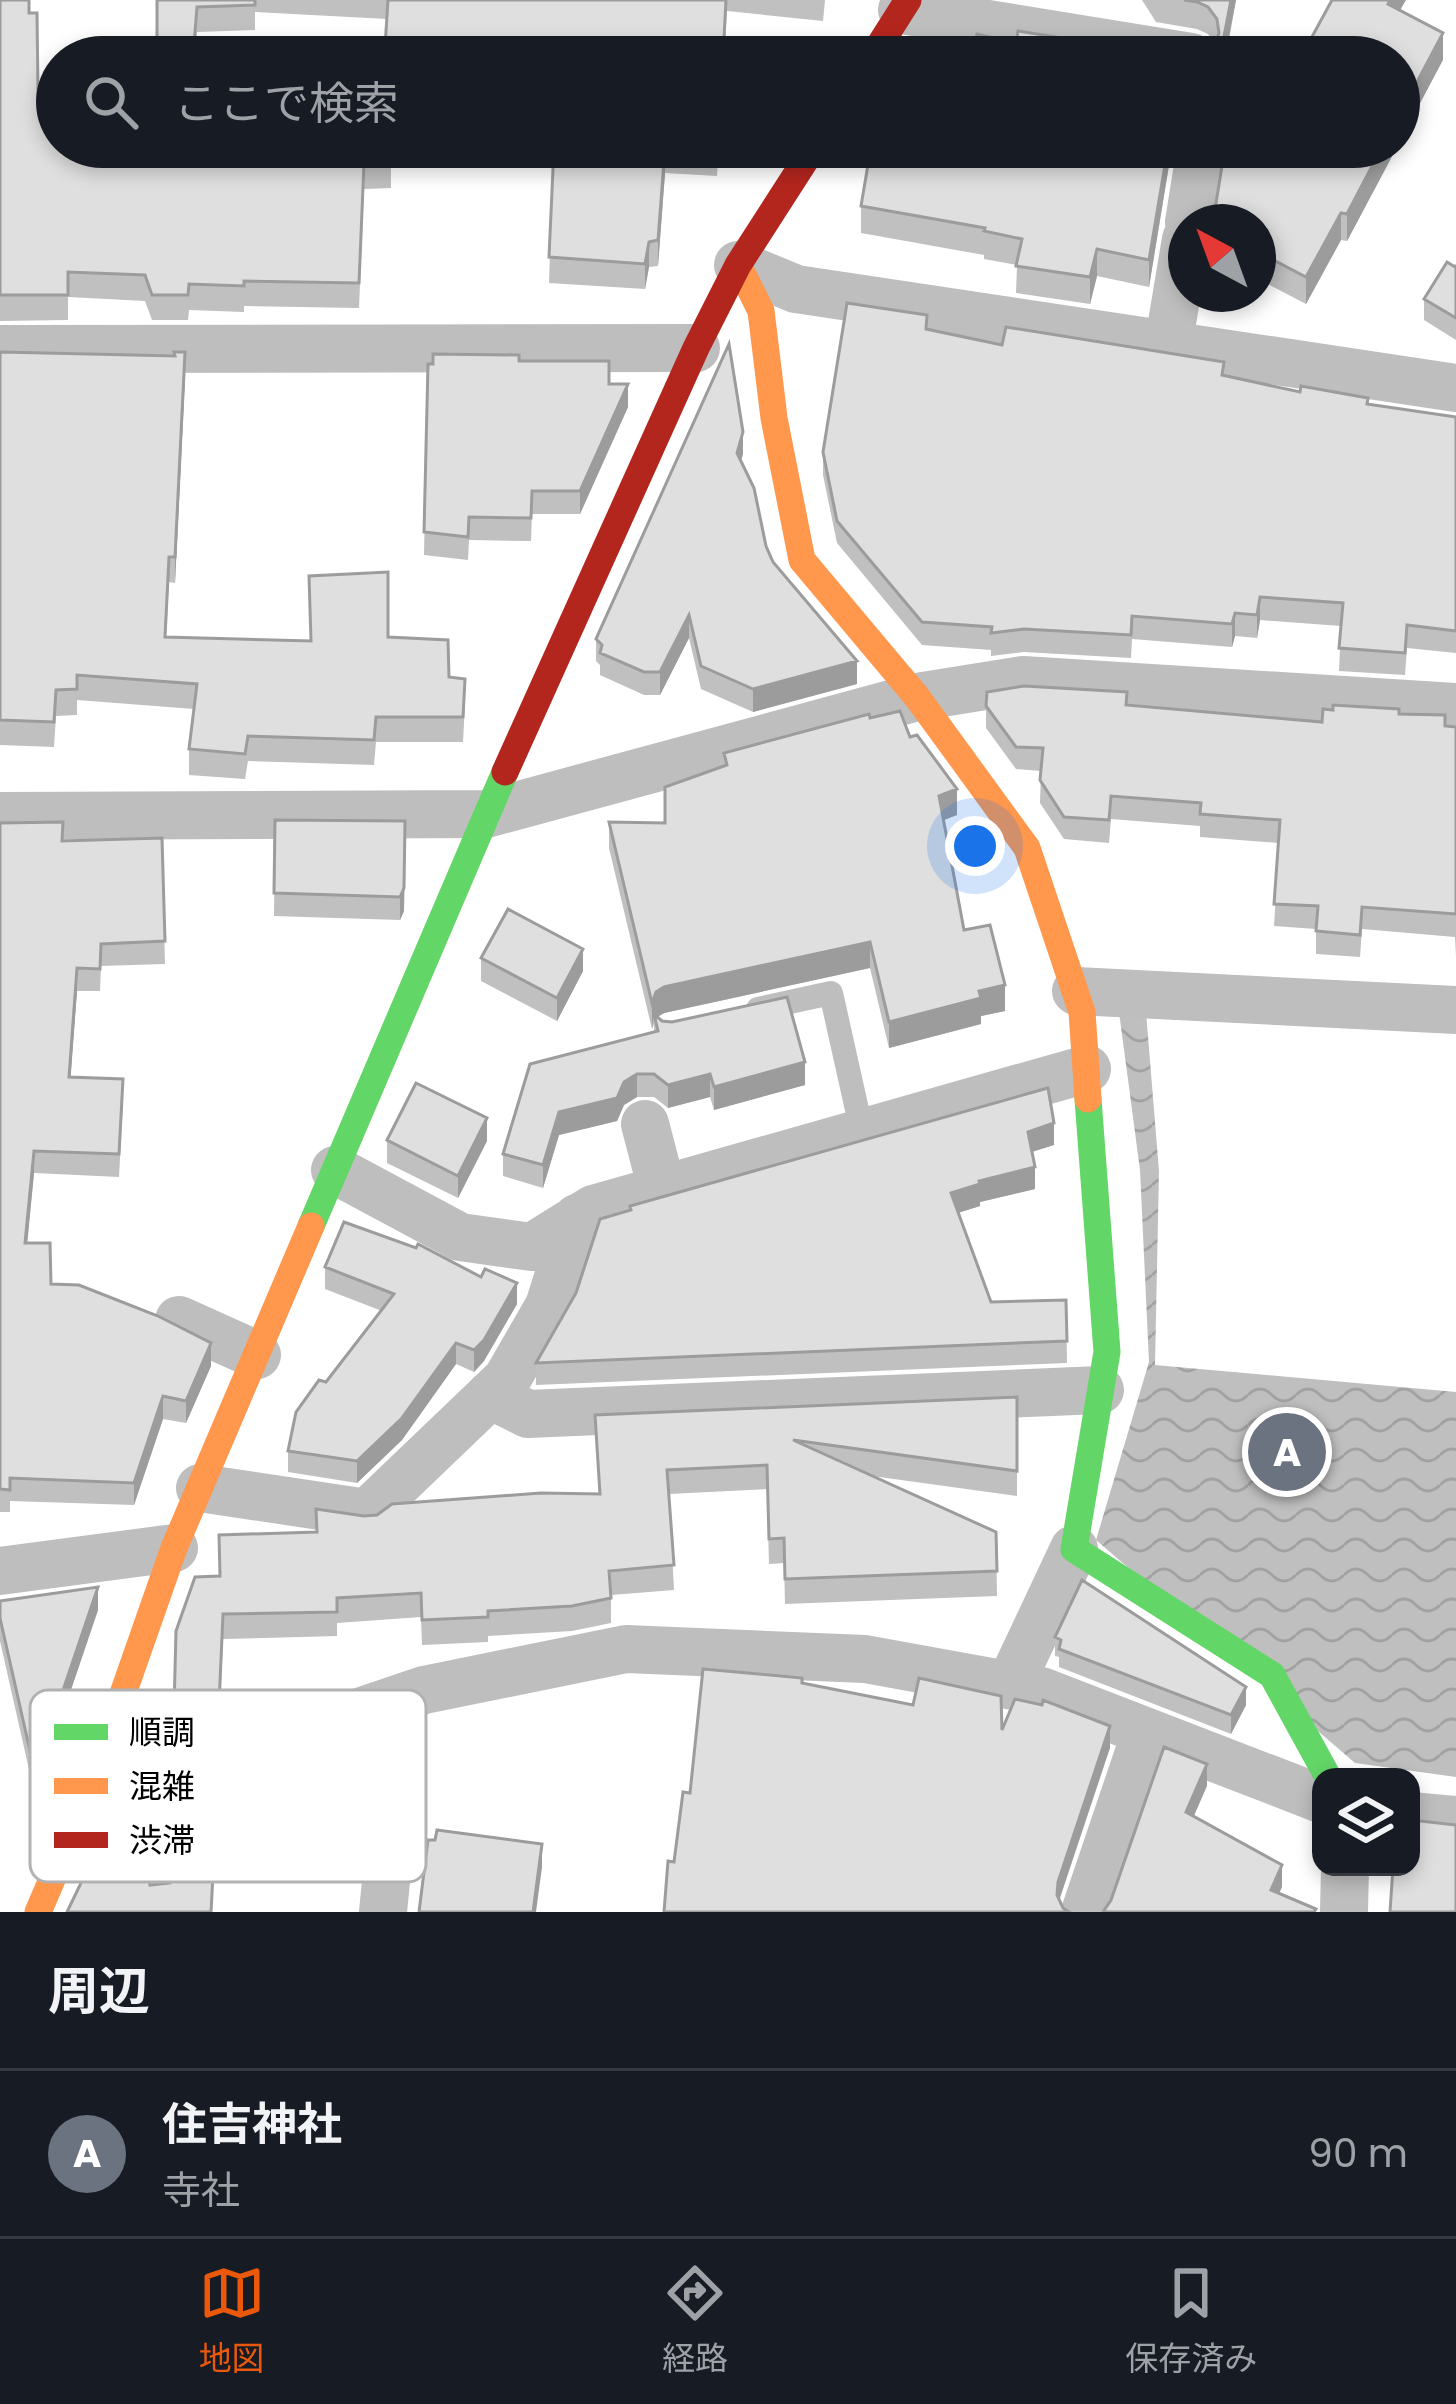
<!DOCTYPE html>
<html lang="ja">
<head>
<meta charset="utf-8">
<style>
	body { margin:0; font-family:Poppins,"Noto Sans JP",sans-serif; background:#20242c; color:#f1f3f6 }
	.controls { position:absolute; right:36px; bottom:36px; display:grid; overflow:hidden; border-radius:24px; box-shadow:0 6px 18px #0003 }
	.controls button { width:108px; height:108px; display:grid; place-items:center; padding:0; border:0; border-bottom:3px solid #363941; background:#171b24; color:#f1f3f6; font:60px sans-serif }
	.compass { position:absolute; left:1168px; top:204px; width:108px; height:108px; border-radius:50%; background:#171b24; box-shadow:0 6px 18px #0003; rotate:319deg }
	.you { position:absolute; left:975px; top:846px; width:42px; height:42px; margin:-30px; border:9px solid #fff; border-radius:50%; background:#1a73e8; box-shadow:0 0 0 18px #1a73e833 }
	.badge { display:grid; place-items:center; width:78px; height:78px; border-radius:50%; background:#ea580c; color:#fff; font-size:39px; font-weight:700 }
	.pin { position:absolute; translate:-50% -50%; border:6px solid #fff; box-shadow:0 3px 12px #0006 }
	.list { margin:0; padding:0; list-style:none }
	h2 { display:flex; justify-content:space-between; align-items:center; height:156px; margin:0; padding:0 48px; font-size:51px }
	h2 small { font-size:39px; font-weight:400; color:#9ea1a6 }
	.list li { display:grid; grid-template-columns:78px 1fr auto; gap:36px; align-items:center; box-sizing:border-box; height:168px; padding:0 48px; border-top:3px solid #363941 }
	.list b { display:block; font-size:45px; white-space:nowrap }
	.list p { margin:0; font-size:39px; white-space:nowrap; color:#9ea1a6 }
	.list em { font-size:39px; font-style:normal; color:#9ea1a6 }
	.icon { flex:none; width:66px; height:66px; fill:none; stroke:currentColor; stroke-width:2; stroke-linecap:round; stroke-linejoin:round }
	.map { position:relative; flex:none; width:1456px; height:1912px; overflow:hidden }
	.search { position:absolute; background:#171b24; box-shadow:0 6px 18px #0003; left:36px; right:36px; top:36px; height:132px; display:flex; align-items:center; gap:30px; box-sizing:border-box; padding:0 42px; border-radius:66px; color:#9ea1a6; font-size:45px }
	.sheet { height:324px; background:#171b24 }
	nav { display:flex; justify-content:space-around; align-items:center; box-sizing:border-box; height:168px; border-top:3px solid #363941; background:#171b24; font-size:33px; color:#9ea1a6 }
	nav a { display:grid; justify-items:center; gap:6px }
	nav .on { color:#ea580c }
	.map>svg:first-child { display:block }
	.water { fill:url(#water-waves) }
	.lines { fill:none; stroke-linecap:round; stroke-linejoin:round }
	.lane { stroke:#bebebe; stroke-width:24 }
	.street { stroke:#bebebe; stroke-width:48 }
	.fast { stroke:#63d668; stroke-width:27 }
	.slow { stroke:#ff974d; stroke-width:27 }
	.jam { stroke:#b3261e; stroke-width:27 }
	.wall { fill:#c0c0c0 }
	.shaded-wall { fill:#9c9c9c }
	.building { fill:#dfdfdf; stroke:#9c9c9c; stroke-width:3 }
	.key { fill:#fff; stroke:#b2b2b2; stroke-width:3 }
	.key-label { font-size:33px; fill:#000 }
</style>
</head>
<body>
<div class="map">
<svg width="1456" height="1912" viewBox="0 0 1456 1912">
	<defs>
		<pattern id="water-waves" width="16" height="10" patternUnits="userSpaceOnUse" patternTransform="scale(3)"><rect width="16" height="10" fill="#bfbfbf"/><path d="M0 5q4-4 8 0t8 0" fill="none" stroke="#a2a2a2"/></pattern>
	</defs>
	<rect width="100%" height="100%" fill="#fff"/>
	<!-- water -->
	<path class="water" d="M1119 1012H1146L1159 1171 1155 1365 1456 1392V1777L1355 1763 1096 1540 1149 1362 1140 1170Z"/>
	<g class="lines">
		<!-- lane -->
		<path class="lane" d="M758 1009 831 993 862 1132"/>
		<!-- street -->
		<path class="street" d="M902 10 1191 57
			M1189 222 1201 147
			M738 265 796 289 1456 388
			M1168 347 1186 239
			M0 349 696 348
			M0 816 486 814 917 697 1023 680 1456 707
			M1076 991 1456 1010
			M645 1124 662 1189
			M335 1170 460 1237 532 1247 593 1209 1087 1069
			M179 1320 257 1355
			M490 1395 528 1414 1100 1390
			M200 1488 367 1513 507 1379 549 1306 577 1218
			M0 1571 174 1548
			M1010 1685 1074 1549
			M84 1805 424 1690 626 1649 865 1659 1041 1691 1321 1799
			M1411 1816 1456 1820
			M383 1912 404 1697
			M1085 1912 1146 1732
			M1344 1912 1345 1867"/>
		<!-- fast -->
		<path class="fast" d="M1088 1099 1107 1352 1074 1549 1272 1675 1328 1777
			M311 1226 505 772"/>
		<!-- slow -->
		<path class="slow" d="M738 265 761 311 774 418 802 560 917 697 1027 848 1082 1012 1088 1099
			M38 1912 84 1805 174 1548 311 1226"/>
		<!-- jam -->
		<path class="jam" d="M872 57 908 0
			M505 772 696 348 738 265 814 147"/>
	</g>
	<!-- wall -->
	<path class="wall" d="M0 0 29 13 38 93 391 147V188L364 189 359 308 244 306V312L189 310 188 320H152L145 301 68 297V320L0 321Z
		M157 0H825L823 21 727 11 724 57H385L387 19 255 12V30L197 32 195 57H157Z
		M1142 0H1236L1226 57H1197L1214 47 1215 43 1208 34 1197 29 1156 22Z
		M524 147H719L717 176 665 173 658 266 649 267 645 289 549 283 553 166 524 165Z
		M871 147H1172L1149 287 1097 276 1090 304 1016 293 1017 265 984 259V255L861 233V206Z
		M1225 147H1397L1347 241 1341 240 1306 304 1258 279V222Z
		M1456 265V340L1424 320V299Z
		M927 329 1002 345 1224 376 1368 404 1456 417V653L1407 648 1405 675 1339 671 1341 626 1260 620 1257 638 1235 636 1232 647 1132 639 1131 658 1024 652 991 656V650L922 645 837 543 823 475V452Z
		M0 352 174 356V352L185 377 175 583 169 582 166 637 310 641 388 637 449 677 465 704 463 742H376L374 765 248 761 245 779 189 775V749L194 709 77 700V715L56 716 54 747 0 745Z
		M519 361 609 384 628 407 580 514H532L531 541 469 540 468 560 424 555 428 364Z
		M743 454 741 461 766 546 773 562 857 684 753 712 701 689 689 638 660 695H644L600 675V665L596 661V639Z
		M1127 705 1322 722 1399 714 1456 727V957L1455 937 1362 929 1360 957 1316 954V929L1274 926 1279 843 1200 837V826L1111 819 1109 843 1064 839 1040 803 1041 771 1016 769 986 728V706Z
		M870 718 910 737 957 815 943 820 964 930 1005 1011 981 1016V1024L889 1048 870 968 664 1013 657 1017 662 1021 805 1085 714 1110 710 1097 668 1108 654 1097H637L624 1105 617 1121 559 1135 543 1188 503 1176V1154L654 1032V1024L652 1029 609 848V822L665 823 724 766V753Z
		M275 820 405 821 404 911 400 920 274 916Z
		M0 823 63 841 162 838 165 964 101 966 100 991H77L70 1077 123 1101 119 1177 34 1173 27 1243 51 1284 211 1366 186 1423 163 1419 134 1505 10 1501V1512H0Z
		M481 958 583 971 557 1021 481 981Z
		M387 1140 487 1141 458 1198 387 1163Z
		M1054 1145 1032 1152 1035 1189 980 1202V1206L958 1213 991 1302 1066 1300 1067 1363 536 1385V1363L630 1211Z
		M325 1267 517 1304 484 1361 474 1372 456 1364 402 1440 357 1483 288 1472V1451L382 1311 325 1289Z
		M1017 1397V1496L872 1476 996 1532 997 1596 785 1604 784 1563 769 1564 767 1489 669 1494 674 1590 611 1595V1623L572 1631 488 1636V1642L422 1645 421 1617 337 1623V1636L223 1639 219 1729 201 1735 174 1734 176 1631 219 1576 316 1532 364 1516 599 1494 595 1415Z
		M0 1601 98 1610 35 1796 0 1641Z
		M1055 1637 1246 1705 1231 1734 1059 1667V1657L1055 1656Z"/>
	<!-- shaded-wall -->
	<path class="shaded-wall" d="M1231 0H1236L1225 57H1220Z
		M1390 0H1406L1388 31V4Z
		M1443 33V60L1399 143V116Z
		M1168 147H1172L1149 287V260Z
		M1382 147H1397L1347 241V214Z
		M665 148V173L658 266V240Z
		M1341 213V240L1306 304V277Z
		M649 242V267L645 289V264Z
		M1097 249V276L1090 304V277Z
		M185 352V377L175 583V557Z
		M628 384V407L580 514V491Z
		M743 432V454L737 475V453Z
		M1260 597V620L1257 638V615Z
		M1235 613V636L1232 647V624Z
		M689 615V638L660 695V672Z
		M857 661V684L753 712V689Z
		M957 789V815L939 822V796Z
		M405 844 404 911 400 920V897Z
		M870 942V968L664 1013 656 1018 654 1014 652 1029V1003L656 992 664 987Z
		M583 949V971L557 1021V998Z
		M77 968V991L69 1099V1077Z
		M1005 985V1011L981 1016V1024L889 1048V1022L979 991Z
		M805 1062V1085L714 1110V1087Z
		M637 1074V1097L624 1105 617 1121 559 1135 543 1188V1165L559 1112Z
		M710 1074V1097L668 1108V1085Z
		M487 1118V1141L458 1198V1176Z
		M1054 1123V1145L1028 1153V1132Z
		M34 1151V1173L25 1266V1243Z
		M1035 1167V1189L980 1202V1206L951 1215V1193L979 1181Z
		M517 1283V1304L484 1361 474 1372V1350Z
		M211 1343V1366L186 1423V1401Z
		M456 1343V1364L402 1440 357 1483V1461Z
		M163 1396V1419L134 1505V1483Z
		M98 1587V1610L35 1796V1773Z
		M223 1614 219 1729 201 1735V1711Z
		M1246 1687V1705L1231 1734V1715Z
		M1110 1726V1748L1058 1904V1882Z
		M1207 1764V1786L1186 1834V1812Z
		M542 1844V1867L536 1912H533Z
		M1282 1865V1887L1271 1912V1890Z"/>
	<!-- building -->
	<path class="building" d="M0 0H29V13H37L38 93H57V147H391V163H364L359 283 244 281V286L189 284 188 295H152L145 275 68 272V295H0Z
		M157 0H255V5L197 7 193 57H157Z
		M388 0H726L723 57H528L385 47Z
		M1184 0H1231L1220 57H1197L1214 47 1219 33 1217 19 1208 7 1197 2Z
		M1332 0H1390L1388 4 1443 33 1399 116V57H1301Z
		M1018 31 1181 57H926L928 41 973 48 977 34 1016 43Z
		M554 147H718L717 151 665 148 658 240 649 242 645 264 549 257Z
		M871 147H1168L1149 260 1097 249 1090 277 1016 266 1022 239 984 231 985 228 861 206Z
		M1225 147H1382L1347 214 1341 213 1306 277 1258 252V222H1213Z
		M1447 262 1455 267 1456 265V318L1424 299Z
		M847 303 927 315 926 329 1002 345 1006 327 1224 362 1222 375 1300 392 1301 386 1368 398 1367 404 1456 417V631L1407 625 1405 653 1339 648 1343 603 1260 597 1257 615 1235 613 1232 624 1132 616 1131 635 1024 629 991 633 992 627 922 622 837 521 823 452Z
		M729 344 743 432 737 453 754 488 766 546 773 562 857 661 753 689 701 666 689 615 660 672H644L600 653 602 645 596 639Z
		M0 352 175 356 174 352H185L175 557H169L165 637 311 641 309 576 388 572V637L448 640 449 677 465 679 463 717H376L374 740 248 736 245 754 189 749 197 684 77 675V689L56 690 54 722 0 720Z
		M433 354 519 355V361H609V384H628L580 491H532L531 518 469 517 468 537 424 532 428 364H433Z
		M1024 686 1127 692 1126 705 1322 722 1323 709 1333 710V705L1399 709V714L1445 715V726L1456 727V914L1362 907 1360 935 1316 931 1318 906 1274 904 1280 820 1200 814 1201 803 1111 796 1109 820 1064 817 1040 780 1043 748 1016 747 986 706 987 692Z
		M900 711 910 737 917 735 957 789 939 796 964 930 990 925 1005 985 979 991 981 998 889 1022 870 942 664 987 656 992 652 1003 609 822 665 823V787L727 765 724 753 869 714 870 718Z
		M275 820 405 821 404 888 400 897 274 893Z
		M63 822 62 841 162 838 165 941 101 944 100 969 77 968 69 1077 123 1079 119 1154 34 1151 25 1243H50L51 1284 79 1285 158 1316 211 1343 186 1401 163 1396 134 1483 10 1478V1490L0 1489V823Z
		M508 909 583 949 557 998 481 958Z
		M787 997 805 1062 714 1087 710 1074 668 1085 654 1074H637L624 1082 617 1098 559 1112 543 1165 503 1154 530 1064 658 1031 654 1014 662 1021 672 1022Z
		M416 1083 487 1118 458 1176 387 1140Z
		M1048 1088 1054 1123 1028 1132 1035 1167 979 1181 980 1184 951 1193 991 1302 1066 1300 1067 1341 536 1363 576 1293 600 1219 631 1210 630 1206Z
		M344 1222 416 1248 418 1244 481 1277 485 1269 517 1283 484 1340 474 1350 456 1343 402 1418 357 1461 288 1451 296 1412 319 1380 326 1382 394 1294 325 1267Z
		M1017 1397V1471L793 1440 996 1532 997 1571 785 1579 784 1538 769 1539 767 1465 667 1470 674 1565 609 1571 611 1598 572 1606 488 1611V1617L422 1620 421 1593 337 1598V1612L223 1614 219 1705 201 1711 174 1709 176 1631 195 1577 220 1576 219 1535 317 1532 316 1509 364 1516 377 1515 392 1504 541 1493 600 1494 595 1415Z
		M1082 1580 1246 1687 1231 1715 1059 1649 1061 1640 1055 1637Z
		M98 1587 35 1773 0 1618V1601Z
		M703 1669 802 1678V1683L913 1705 919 1678 1001 1696 1002 1730 1015 1699 1042 1705 1043 1700 1110 1726 1058 1882 1057 1895 1063 1908 1069 1912H664L668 1861 674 1862 683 1792 690 1793Z
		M1164 1747 1207 1764 1186 1812 1282 1865 1271 1890 1316 1909 1314 1912H1103L1111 1900Z
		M1411 1820 1456 1825V1912H1390L1393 1867H1411Z
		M437 1830 542 1844 533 1912H419L428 1840H435Z
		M143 1849 150 1885 170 1883 171 1855 214 1856 211 1912H67L93 1858Z"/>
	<!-- legend -->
	<rect x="30" y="1690" width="396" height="192" rx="18" class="key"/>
	<rect x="54" y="1724" width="54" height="16" fill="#63d668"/>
	<rect x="54" y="1778" width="54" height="16" fill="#ff974d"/>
	<rect x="54" y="1832" width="54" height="16" fill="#b3261e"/>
	<g class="key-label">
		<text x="129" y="1744">順調</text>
		<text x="129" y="1798">混雑</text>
		<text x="129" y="1852">渋滞</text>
	</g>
</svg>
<div class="controls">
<button><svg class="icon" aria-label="layers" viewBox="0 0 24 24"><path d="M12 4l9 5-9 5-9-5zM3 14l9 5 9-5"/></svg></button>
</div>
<svg class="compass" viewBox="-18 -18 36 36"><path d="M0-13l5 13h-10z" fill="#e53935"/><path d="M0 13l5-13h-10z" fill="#9ea1a6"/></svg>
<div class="you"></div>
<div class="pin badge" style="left:1287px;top:1452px;background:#6b7280">A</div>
<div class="search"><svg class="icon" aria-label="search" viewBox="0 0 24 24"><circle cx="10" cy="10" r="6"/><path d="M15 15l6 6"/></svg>ここで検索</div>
</div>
<section class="sheet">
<h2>周辺<small></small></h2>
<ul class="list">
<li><span class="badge" style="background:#6b7280">A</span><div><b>住吉神社</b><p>寺社</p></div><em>90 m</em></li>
</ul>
</section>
<nav>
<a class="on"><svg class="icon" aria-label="map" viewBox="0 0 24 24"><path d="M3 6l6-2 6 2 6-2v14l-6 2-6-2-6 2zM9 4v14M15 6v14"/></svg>地図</a>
<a><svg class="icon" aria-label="directions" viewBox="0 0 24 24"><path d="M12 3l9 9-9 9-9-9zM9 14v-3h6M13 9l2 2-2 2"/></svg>経路</a>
<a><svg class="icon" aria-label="saved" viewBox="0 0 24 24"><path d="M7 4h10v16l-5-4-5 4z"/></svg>保存済み</a>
</nav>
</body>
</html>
